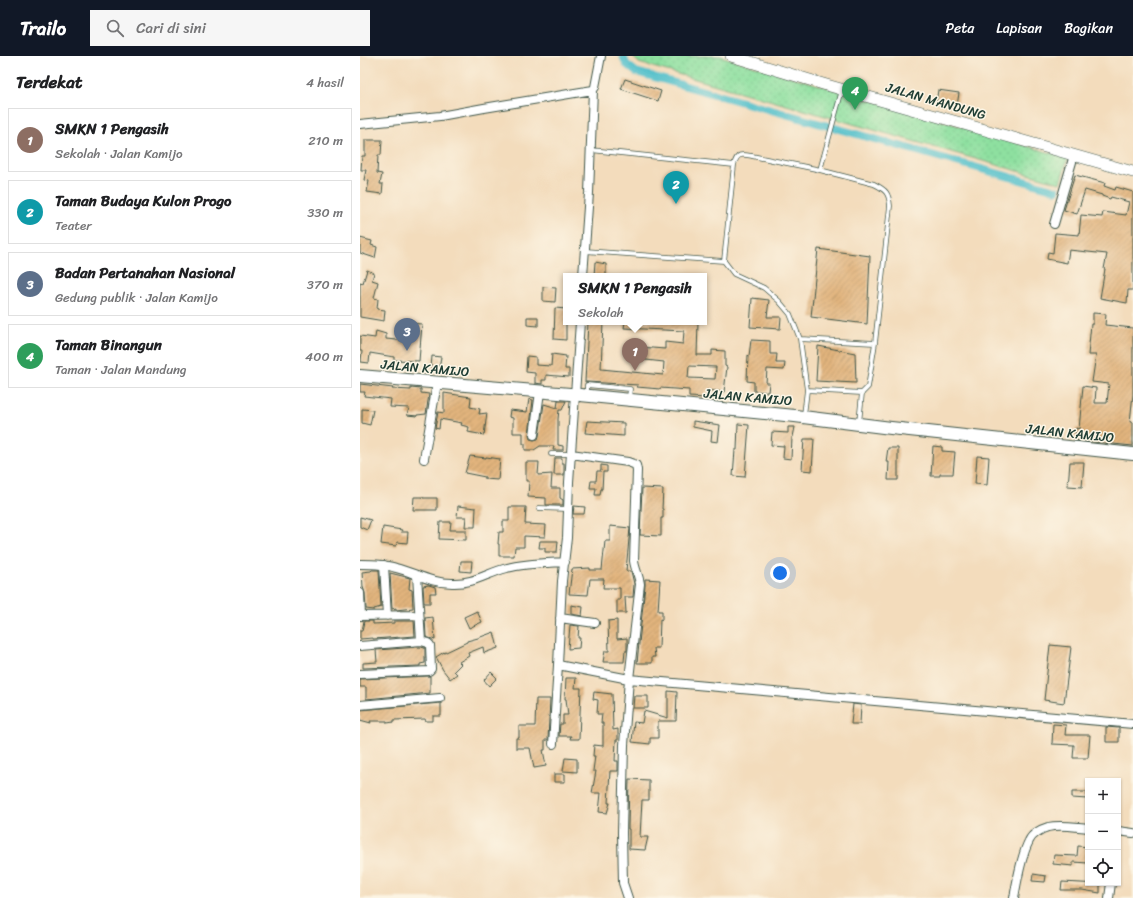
<!DOCTYPE html>
<html lang="id">
<head>
<meta charset="utf-8">
<style>
	body { margin:0; font-family:Sriracha,sans-serif; background:#f6f6f6; color:#202124 }
	.controls { position:absolute; right:12px; bottom:12px; display:grid; overflow:hidden; border-radius:0px; box-shadow:0 1px 3px #0004 }
	.controls button { width:36px; height:36px; display:grid; place-items:center; padding:0; border:0; border-bottom:1px solid #e0e0e0; background:#fff; color:#202124; font:20px sans-serif }
	.you { position:absolute; left:420px; top:517px; width:14px; height:14px; margin:-10px; border:3px solid #fff; border-radius:50%; background:#1a73e8; box-shadow:0 0 0 6px #1a73e833 }
	.badge { display:grid; place-items:center; width:26px; height:26px; border-radius:50%; background:#111827; color:#fff; font-size:13px; font-weight:700 }
	.pin { position:absolute; translate:-50% -33px; filter:drop-shadow(0 1px 2px #0008) }
	.pin::after { content:''; position:absolute; top:21px; width:14px; height:12px; background:inherit; clip-path:polygon(0 0,100% 0,50% 100%) }
	.popup { position:absolute; left:203px; top:217px; width:144px; height:52px; box-sizing:border-box; display:grid; place-content:center; border-radius:0px; background:#fff; filter:drop-shadow(0 1px 3px #0005); font-size:13px; white-space:nowrap; color:#757577 }
	.popup b { font-size:15px; color:#202124 }
	.popup::after { content:''; position:absolute; left:50%; top:100%; margin-left:-8px; border:8px solid transparent; border-top-color:#fff }
	.list { margin:0; padding:0; list-style:none }
	h2 { display:flex; justify-content:space-between; align-items:center; height:52px; margin:0; padding:0 16px; font-size:17px }
	h2 small { font-size:13px; font-weight:400; color:#757577 }
	.list li { display:grid; grid-template-columns:26px 1fr auto; gap:12px; align-items:center; box-sizing:border-box; height:64px; margin:0 8px 8px; padding:0 8px; border:1px solid #e0e0e0; border-radius:0px }
	.list b { display:block; font-size:15px; white-space:nowrap }
	.list p { margin:0; font-size:13px; white-space:nowrap; color:#757577 }
	.list em { font-size:13px; font-style:normal; color:#757577 }
	.icon { flex:none; width:22px; height:22px; fill:none; stroke:currentColor; stroke-width:2; stroke-linecap:round; stroke-linejoin:round }
	.map { position:relative; flex:none; width:773px; height:842px; overflow:hidden }
	header { display:flex; align-items:center; gap:24px; box-sizing:border-box; height:56px; padding:0 20px; background:#111827; color:#fff }
	header strong { font-size:19px }
	nav { display:flex; gap:22px; margin-inline-start:auto; font-size:14px }
	.search { width:280px; height:36px; background:#f6f6f6; display:flex; align-items:center; gap:10px; box-sizing:border-box; padding:0 14px; border-radius:0px; color:#757577; font-size:15px }
	main { display:flex }
	aside { flex:1; background:#fff }
	.map>svg:first-child { display:block }
	.park { fill:url(#park-dots); stroke:#568e6a }
	.lines { fill:none; stroke-linecap:round; stroke-linejoin:round }
	.canal { stroke:#53c0cb; stroke-width:8 }
	.building { fill:url(#building-hatch); fill-rule:evenodd }
	.lane-casing { stroke:#3f5548; stroke-width:5.5 }
	.street-casing { stroke:#3f5548; stroke-width:10 }
	.secondary-casing { stroke:#3f5548; stroke-width:12 }
	.primary-casing { stroke:#3f5548; stroke-width:14 }
	.lane { stroke:#fff; stroke-width:4 }
	.street { stroke:#fff; stroke-width:8 }
	.secondary { stroke:#fff; stroke-width:11 }
	.primary { stroke:#fff; stroke-width:12 }
	.labels { text-anchor:middle; dominant-baseline:central; stroke-width:3; stroke-linejoin:round; paint-order:stroke }
	.street-label { font-size:13px; fill:#1f3d34; stroke:#fcf5e5 }
</style>
</head>
<body>
<header>
<strong>Trailo</strong>
<div class="search"><svg class="icon" aria-label="search" viewBox="0 0 24 24"><circle cx="10" cy="10" r="6"/><path d="M15 15l6 6"/></svg>Cari di sini</div>
<nav><a>Peta</a><a>Lapisan</a><a>Bagikan</a></nav>
</header>
<main>
<aside>
<h2>Terdekat<small>4 hasil</small></h2>
<ul class="list">
<li><span class="badge" style="background:#8d6e63">1</span><div><b>SMKN 1 Pengasih</b><p>Sekolah · Jalan Kamijo</p></div><em>210 m</em></li>
<li><span class="badge" style="background:#0f9aa8">2</span><div><b>Taman Budaya Kulon Progo</b><p>Teater</p></div><em>330 m</em></li>
<li><span class="badge" style="background:#5c6f8a">3</span><div><b>Badan Pertanahan Nasional</b><p>Gedung publik · Jalan Kamijo</p></div><em>370 m</em></li>
<li><span class="badge" style="background:#2e9e5b">4</span><div><b>Taman Binangun</b><p>Taman · Jalan Mandung</p></div><em>400 m</em></li>
</ul>
</aside>
<div class="map">
<svg width="773" height="842" viewBox="0 0 773 842">
	<defs>
		<pattern id="park-dots" width="8" height="8" patternUnits="userSpaceOnUse"><rect width="8" height="8" fill="#8ee0a0"/><path d="M2 2h.1M6 6h.1" fill="none" stroke="#7ac18a" stroke-width="1.8" stroke-linecap="round"/></pattern>
		<pattern id="building-hatch" width="6" height="6" patternUnits="userSpaceOnUse"><rect width="6" height="6" fill="#e2b47d"/><path d="M-1 1l2-2M0 6l6-6M5 7l2-2" fill="none" stroke="#b79467"/></pattern>
	</defs>
	<rect width="100%" height="100%" fill="#fcf5e5"/>
	<filter id="ink" filterUnits="userSpaceOnUse"><feTurbulence type="fractalNoise" baseFrequency=".025" numOctaves="2"/><feDisplacementMap in="SourceGraphic" scale="8" xChannelSelector="R" yChannelSelector="G"/><feConvolveMatrix kernelMatrix="1 2 1 2 8 2 1 2 1" color-interpolation-filters="sRGB"/></filter>
	<filter id="wash" filterUnits="userSpaceOnUse"><feTurbulence type="fractalNoise" baseFrequency=".012" numOctaves="4" result="noise"/><feDisplacementMap in="SourceGraphic" scale="16" xChannelSelector="R" yChannelSelector="G"/><feGaussianBlur stdDeviation="0.9" result="paint"/><feColorMatrix in="noise" values="0 0 0 0 0 0 0 0 0 0 0 0 0 0 0 0 0 1.4 0 .05"/><feComposite in="paint" operator="in"/></filter>
	<g filter="url(#wash)">
		<rect width="100%" height="100%" fill="#f3dcbc"/>
		<!-- park -->
		<path class="park" d="M272 0H360L708 102 700 127 279 7Z"/>
		<g class="lines">
			<!-- canal -->
			<path class="canal" d="M263 0 266 8 276 16 696 134"/>
		</g>
		<g id="blocks">
			<!-- building -->
			<path class="building" d="M265 23 301 35 298 45 261 33Z
				M578 34 599 37 597 50 576 47Z
				M5 84H22L21 99H18L17 117 22 118 20 128H23L22 138 7 136 9 125 4 124 6 114H1L2 100H5Z
				M715 119 745 127 744 130 755 134 756 131 773 136V234H768L767 247 740 242 745 213H744L747 198 709 194 707 207 687 203 688 196 693 197 695 177 719 179 721 159 742 161 743 156 766 159 769 146 751 141 750 143 742 140V139L725 134 717 158 704 154Z
				M0 182 12 185 11 189 17 191 15 202 0 197Z
				M458 193 510 200 507 268 451 261Z
				M235 206 246 208V220H234Z
				M7 214 14 217 12 224 18 226 14 242 18 243 17 253 25 254 24 265 0 261V226L3 227Z
				M183 231 196 232 195 246 183 245Z
				M392 242 409 244 407 261H421L420 273 390 271Z
				M195 252 206 253V284L194 283Z
				M733 257 746 258 745 269 773 272V338L770 366H773V390L714 384 716 372 719 373 723 330 736 332 735 347H747L749 328 732 326 736 299H728L731 268H733Z
				M167 261H178V270L167 269Z
				M228 266H243L241 313 303 319 304 306 277 303 279 291 305 293V286L323 288 324 275 264 272 265 266H338L337 299H352V294L365 295V310L367 311 364 336 347 334V342L329 341V334L300 332V333L277 331 278 329 227 326H225ZM329 310 356 311 355 323 328 322Z
				M47 267 62 268 59 305 34 304V301L10 297 9 307 1 306 2 295H0V280L15 282 16 275 26 278V283L46 285Z
				M391 284 410 285V298H417L416 307H425L424 314 407 313 406 327H409L408 336 394 335V326L387 325 388 299 389 300Z
				M458 290 495 297 496 327 456 325Z
				M192 298 206 300 205 313H209V321L186 319V324H182V328L175 327V317L166 316 167 300 176 301V309L191 310Z
				M72 300 81 301 79 313 71 312Z
				M0 328 33 332 32 333 51 334V332L61 333V337L69 338 66 358 57 359V360L47 359 49 352 30 351 31 343 4 340 5 336H0Z
				M84 337 111 341 110 351 120 353 119 358 127 357 124 379 108 376 109 371 101 369 102 367 80 363 79 373 75 372 78 356 84 357Z
				M169 343 173 344 169 379 170 383 174 384 178 383 179 380 184 348 197 352 198 345H206L202 354H199L198 363V389L203 390V394H193L194 390H180L174 394H165V388H163V377H153V362L149 361 150 354 167 356Z
				M2 353 13 354 10 369 2 367Z
				M227 365 264 367V380L225 377Z
				M333 365 360 369 358 386 351 385 352 375 333 371Z
				M378 368 389 369 385 421 373 420 375 394H377Z
				M428 371H435L433 381H432L431 403 423 402 424 390 411 389 412 376 428 377Z
				M444 383H454L452 415 442 414Z
				M573 390 582 391V395L595 396 593 418H580V420H571Z
				M528 392H538V424H528L529 406H526Z
				M110 400 126 402V401L140 403 138 424 125 423V421L105 417Z
				M617 400 629 401 627 429 615 428Z
				M195 402H202V407H204V419H194Z
				M166 406H179L178 419 192 418 191 432H200V442L203 444V449H186V442L168 441 169 425H166Z
				M710 406H724L722 431 708 430Z
				M241 409 247 410V416H243L242 433H241L240 439H235L236 432H230L231 425H236L237 415H241Z
				M282 432 303 433 302 453H303V462H301V480L280 479Z
				M54 441H63V442H77V454H53Z
				M98 450 116 452 115 471H105L106 461H97Z
				M214 450 225 451 224 458H213Z
				M149 451H166L165 468 186 469 185 481 164 480V491H155L154 500H139V488H138L139 476H143V465H149Z
				M0 461 11 464 7 474 0 471Z
				M80 466H91L90 474H106V484L79 483Z
				M250 470 270 472 266 515H271L274 528 273 541H265L266 557H257V544H260V532H243L244 523H230L228 539 209 538 212 513 230 512V514H242L245 485H250Z
				M23 471 42 474 41 476H48L47 487 37 486 36 490 21 488Z
				M180 485H198L197 496H185V492H179Z
				M101 505H112L111 516 100 515Z
				M12 514H19L21 551 14 553V554L6 553 5 537 3 531 2 516 11 515Z
				M30 517 50 522 49 533 52 534 53 552 36 554V552L32 553Z
				M285 523 300 524 298 555H302V564L300 563 299 592H294L295 601H292V607H277L285 529Z
				M69 529 75 531 76 537H70V547H64L63 530Z
				M211 549 223 551 222 560 211 558Z
				M117 555 122 566 109 572 104 561Z
				M73 561 75 584 66 581 65 562Z
				M257 564V583L267 582V595H265L264 606H243L245 595H249L248 565Z
				M4 565H13V568L34 567V565H54L55 580 13 583V582L0 583V575H2Z
				M210 569 219 570 218 582H220L219 592 208 593Z
				M134 576 138 592 124 597 123 591 108 597 109 600 99 606 101 608 94 615 97 618 90 623 83 614 76 601 84 596V597L107 586V585L118 582Z
				M690 589 711 591 704 647 684 644Z
				M60 591 65 592V607L60 608V610L3 612V607L17 606 16 594Z
				M131 616 137 622 129 630 124 624Z
				M70 620V637L6 643V631H0V623Z
				M206 622H216L215 632H221L219 683H210L211 680H199L200 668H203V659H208L206 643H205Z
				M308 635 317 636 316 665H298V682H290V688L272 686 274 666 282 667 284 655 308 662Z
				M234 636 252 638 253 674 258 673V684H256L255 705H258V715H250L248 747H250L247 757 239 756 241 737H232L236 715H233L235 700H233L234 689 243 690V667H241L242 658H237L238 644 233 643Z
				M274 640H288V652H273Z
				M176 643H190L188 684H185V694H183L186 710 174 712 170 692H156V682H159V670H175Z
				M81 647V660H73V665H66L65 663 34 664V666L27 667V665H10L11 667 0 664V654Z
				M493 648 501 649 500 668H491Z
				M693 668 706 669 705 679H730L728 702H713L714 689 692 688Z
				M746 671 759 672V686H746Z
				M205 702 217 703V716L203 715Z
				M194 718H205V726H194Z
				M269 723 289 724V744H282L280 781H288L285 794 269 793V773H268Z
				M712 736H727V743L712 742Z
				M718 790 728 791V807L713 806V810L693 808 694 799 717 800Z
				M673 818 686 820 685 826 672 825Z
				M702 826 740 828V837L722 834H701Z"/>
		</g>
	</g>
	<g filter="url(#ink)">
		<use href="#blocks" fill-opacity="0" stroke="#3f5548" stroke-width="1"/>
		<g class="lines">
			<!-- lane casing -->
			<g class="lane-casing">
				<path id="lane" d="M231 94 374 109 364 205 374 218 404 232 419 245 430 258 440 283 447 334 502 337
					M374 109C377 97 381 98 392 100L456 113 514 128C526 134 529 137 530 150L515 287 509 325 508 331 502 337 499 367
					M460 114 482 34
					M225 195 364 205
					M440 283 515 287
					M227 338V329L270 333 269 342
					M444 359 447 334
					M191 398H211
					M179 452 208 453"/>
			</g>
			<!-- street casing -->
			<g class="street-casing">
				<path id="street" d="M0 68 80 60 124 52 233 34
					M694 168 714 99
					M223 220 229 137 233 34 235 31 241 0
					M220 266 209 426 207 482 202 525 198 609 269 623 264 689 262 777 263 827 268 842
					M174 379 180 336
					M211 398 268 406 276 409 277 414 274 505C275 513 279 520 280 528L269 623 773 668
					M64 403 77 327
					M0 508C12 508 25 508 36 512 55 517 71 527 92 527 114 528 127 517 147 512 165 507 185 507 205 506
					M24 509 27 560
					M57 519 61 585
					M0 537 1 560
					M0 560 59 559
					M200 562 235 567
					M0 590 61 585 68 587 70 589 71 613 69 615 0 618
					M0 649 80 642
					M193 688 198 609
					M758 775 773 777
					M654 842C657 825 661 800 669 785 672 778 681 773 688 771 701 768 715 771 728 772
					M749 842 751 827"/>
			</g>
			<!-- secondary casing -->
			<g class="secondary-casing">
				<path id="secondary" d="M371 0 463 28 773 116"/>
			</g>
			<!-- primary casing -->
			<g class="primary-casing">
				<path id="primary" d="M0 320 210 338 435 360 531 372 773 398"/>
			</g>
			<!-- lane -->
			<use href="#lane" class="lane"/>
			<!-- street -->
			<use href="#street" class="street"/>
			<!-- secondary -->
			<use href="#secondary" class="secondary"/>
			<!-- primary -->
			<use href="#primary" class="primary"/>
		</g>
	</g>
	<g class="labels">
		<!-- street labels -->
		<g class="street-label">
			<text transform="translate(576 45) rotate(16)">JALAN MANDUNG</text>
			<text transform="translate(65 312) rotate(5)">JALAN KAMIJO</text>
			<text transform="translate(388 341) rotate(5)">JALAN KAMIJO</text>
			<text transform="translate(710 377) rotate(6)">JALAN KAMIJO</text>
		</g>
	</g>
</svg>
<div class="controls">
<button>+</button>
<button>−</button>
<button><svg class="icon" aria-label="locate" viewBox="0 0 24 24"><circle cx="12" cy="12" r="6"/><path d="M12 2v4M12 18v4M2 12h4M18 12h4"/></svg></button>
</div>
<div class="you"></div>
<div class="pin badge" style="left:275px;top:315px;background:#8d6e63">1</div>
<div class="popup"><b>SMKN 1 Pengasih</b>Sekolah</div>
<div class="pin badge" style="left:316px;top:148px;background:#0f9aa8">2</div>
<div class="pin badge" style="left:47px;top:295px;background:#5c6f8a">3</div>
<div class="pin badge" style="left:495px;top:54px;background:#2e9e5b">4</div>
</div>
</main>
</body>
</html>
